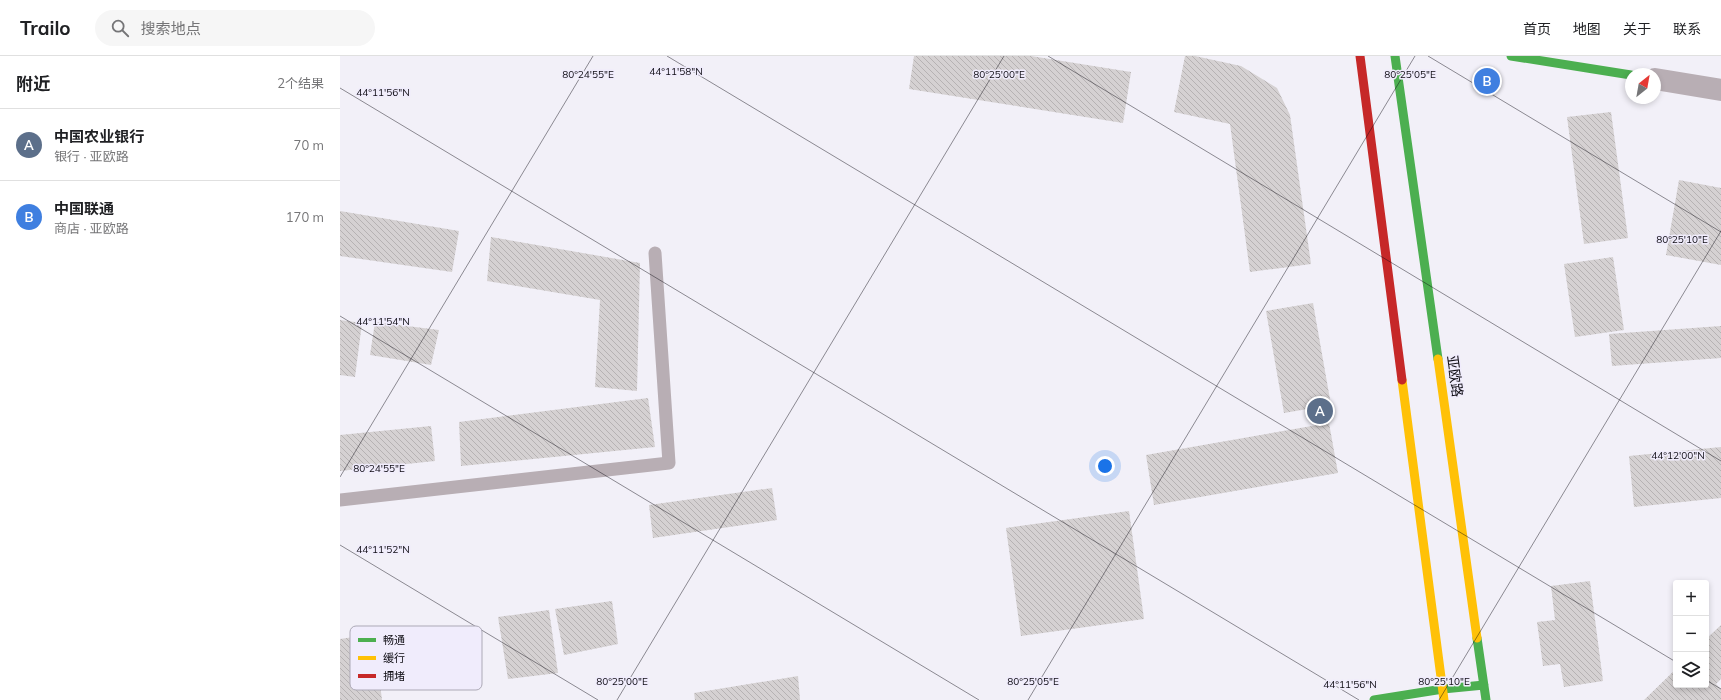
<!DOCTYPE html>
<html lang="zh">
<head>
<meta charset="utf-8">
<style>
	body { margin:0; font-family:Mulish,"Noto Sans SC",sans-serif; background:#f6f6f6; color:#202124 }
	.controls { position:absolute; right:12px; bottom:12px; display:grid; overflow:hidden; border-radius:4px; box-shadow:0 2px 6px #0003 }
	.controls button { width:36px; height:36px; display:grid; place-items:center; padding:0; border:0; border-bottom:1px solid #e0e0e0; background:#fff; color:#202124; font:20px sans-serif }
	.compass { position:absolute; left:1285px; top:12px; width:36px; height:36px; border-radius:50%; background:#fff; box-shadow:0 2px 6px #0003; rotate:31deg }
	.you { position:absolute; left:765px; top:410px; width:14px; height:14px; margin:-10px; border:3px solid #fff; border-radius:50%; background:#1a73e8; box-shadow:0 0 0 6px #1a73e833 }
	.badge { display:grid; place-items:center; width:26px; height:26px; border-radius:50%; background:#5e5c63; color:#fff; font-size:13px; font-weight:700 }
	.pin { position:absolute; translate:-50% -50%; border:2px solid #fff; box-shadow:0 1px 4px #0006 }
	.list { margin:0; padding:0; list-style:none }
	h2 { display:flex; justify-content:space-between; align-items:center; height:52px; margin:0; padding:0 16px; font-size:17px }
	h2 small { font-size:13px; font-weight:400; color:#757577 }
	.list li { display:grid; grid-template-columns:26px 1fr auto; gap:12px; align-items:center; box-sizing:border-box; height:72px; padding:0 16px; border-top:1px solid #e0e0e0 }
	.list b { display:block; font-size:15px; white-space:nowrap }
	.list p { margin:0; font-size:13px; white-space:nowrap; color:#757577 }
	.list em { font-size:13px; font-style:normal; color:#757577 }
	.icon { flex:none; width:22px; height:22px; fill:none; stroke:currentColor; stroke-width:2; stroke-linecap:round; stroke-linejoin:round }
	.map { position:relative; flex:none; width:1381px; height:644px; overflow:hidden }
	header { display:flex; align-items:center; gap:24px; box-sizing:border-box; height:56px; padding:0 20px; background:#fff; border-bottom:1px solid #e0e0e0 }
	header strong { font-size:19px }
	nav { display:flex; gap:22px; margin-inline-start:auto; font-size:14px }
	.search { width:280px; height:36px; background:#f6f6f6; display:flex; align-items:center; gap:10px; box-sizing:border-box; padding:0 14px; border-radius:22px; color:#757577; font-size:15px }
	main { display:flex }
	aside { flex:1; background:#fff }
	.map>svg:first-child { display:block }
	.building { fill:url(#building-back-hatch) }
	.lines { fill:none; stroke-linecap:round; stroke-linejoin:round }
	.lane { stroke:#b8aeb4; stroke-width:13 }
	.street { stroke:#b8aeb4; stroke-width:22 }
	.fast { stroke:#4caf50; stroke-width:9 }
	.slow { stroke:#ffc107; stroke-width:9 }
	.jam { stroke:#c62828; stroke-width:9 }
	.ticks { fill:none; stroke:#0e0c13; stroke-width:1; stroke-opacity:0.45 }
	.labels { text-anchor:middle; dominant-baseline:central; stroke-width:3; stroke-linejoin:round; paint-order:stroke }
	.street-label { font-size:14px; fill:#0e0c13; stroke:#f0ecfc }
	.key { fill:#f0ecfc; stroke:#aca9b6; stroke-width:1 }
	.key-label { font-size:11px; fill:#0e0c13 }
	.ticks-label { font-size:10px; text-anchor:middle; fill:#0e0c13; stroke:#f0ecfc; stroke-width:3; stroke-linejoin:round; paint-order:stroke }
</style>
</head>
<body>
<header>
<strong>Trailo</strong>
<div class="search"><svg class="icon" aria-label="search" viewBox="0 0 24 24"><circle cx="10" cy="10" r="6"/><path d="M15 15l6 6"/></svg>搜索地点</div>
<nav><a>首页</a><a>地图</a><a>关于</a><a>联系</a></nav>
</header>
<main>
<aside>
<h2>附近<small>2个结果</small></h2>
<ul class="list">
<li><span class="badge" style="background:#5c6f8a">A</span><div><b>中国农业银行</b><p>银行 · 亚欧路</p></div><em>70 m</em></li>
<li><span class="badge" style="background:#3f7fe0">B</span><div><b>中国联通</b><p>商店 · 亚欧路</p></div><em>170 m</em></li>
</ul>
</aside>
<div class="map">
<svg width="1381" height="644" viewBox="0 0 1381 644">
	<defs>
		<pattern id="building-back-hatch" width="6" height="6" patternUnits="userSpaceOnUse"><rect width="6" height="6" fill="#d5d1d2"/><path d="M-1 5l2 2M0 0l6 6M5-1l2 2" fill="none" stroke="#b6b2b3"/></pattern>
	</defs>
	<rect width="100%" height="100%" fill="#f2f0f8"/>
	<!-- building -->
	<path class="building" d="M574 0H691L791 16 783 67 569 33Z
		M845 0H855L901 10 937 32 950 59 971 208 910 216 890 68 834 56Z
		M1271 56 1288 182 1244 188 1227 61Z
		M1339 124 1381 132V209L1326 199Z
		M0 155 119 175 112 216 0 200Z
		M151 181 300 207 297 335 255 331 260 244 147 225Z
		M1273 201 1284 274 1235 281 1224 208Z
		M973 247 991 349 944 357 926 255Z
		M0 264 22 267 15 321 0 319Z
		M35 266 99 274 91 309 30 299Z
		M1381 270V302L1272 310 1269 278Z
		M308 342 315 391 121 410 119 366Z
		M989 367 998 417 814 449 806 399Z
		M91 370 95 405 0 415V379Z
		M1381 391V442L1294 451 1289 400Z
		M432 432 437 464 313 482 309 449Z
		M789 455 804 563 681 580 666 472Z
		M1250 525 1263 625 1224 631 1220 608 1203 610 1197 566 1215 564 1211 530Z
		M272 545 278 588 224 599 215 553Z
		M209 554 218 617 168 623 158 561Z
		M1381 569V623L1376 628 1381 633V644H1304L1336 613V629H1366V583Z
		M34 578 42 644H0V583Z
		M458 620 460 644H355L354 637Z"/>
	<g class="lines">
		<!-- lane -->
		<path class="lane" d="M0 444 329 407 315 197"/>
		<!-- street -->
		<path class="street" d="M1315 23 1381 34"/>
		<!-- fast -->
		<path class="fast" d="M1055 0 1098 303
			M1171 0 1291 19
			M1137 582 1146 644
			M1034 644 1103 633 1144 629"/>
		<!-- slow -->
		<path class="slow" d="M1098 303 1137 582
			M1062 324 1104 644"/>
		<!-- jam -->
		<path class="jam" d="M1020 0 1062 324"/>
	</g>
	<!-- ticks -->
	<path class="ticks" d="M327 0 1336 606M708 0 1381 405M1088 0 1381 176M0 32 1019 644M0 260 639 644M0 421 253 0M0 489 258 644M1366 624 1381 633M277 644 664 0M688 644 1075 0M1099 644 1381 175"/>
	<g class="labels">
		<!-- street labels -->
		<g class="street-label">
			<text transform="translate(1115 320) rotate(82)">亚欧路</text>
		</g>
	</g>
	<!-- legend -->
	<rect x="10" y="570" width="132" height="64" rx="6" class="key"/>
	<rect x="18" y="582" width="18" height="4" fill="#4caf50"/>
	<rect x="18" y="600" width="18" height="4" fill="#ffc107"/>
	<rect x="18" y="618" width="18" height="4" fill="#c62828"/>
	<g class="key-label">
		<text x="43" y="588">畅通</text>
		<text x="43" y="606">缓行</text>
		<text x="43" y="624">拥堵</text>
	</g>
	<g class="ticks-label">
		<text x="336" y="19">44°11'58"N</text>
		<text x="248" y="22">80°24'55"E</text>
		<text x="659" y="22">80°25'00"E</text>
		<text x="1070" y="22">80°25'05"E</text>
		<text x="43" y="40">44°11'56"N</text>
		<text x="1342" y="187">80°25'10"E</text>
		<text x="43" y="269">44°11'54"N</text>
		<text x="1338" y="403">44°12'00"N</text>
		<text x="39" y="416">80°24'55"E</text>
		<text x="43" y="497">44°11'52"N</text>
		<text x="282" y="629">80°25'00"E</text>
		<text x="693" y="629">80°25'05"E</text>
		<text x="1104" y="629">80°25'10"E</text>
		<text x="1010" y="632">44°11'56"N</text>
	</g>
</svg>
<div class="controls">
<button>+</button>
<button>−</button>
<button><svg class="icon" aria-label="layers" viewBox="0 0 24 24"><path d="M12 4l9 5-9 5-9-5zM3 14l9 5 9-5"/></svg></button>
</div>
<svg class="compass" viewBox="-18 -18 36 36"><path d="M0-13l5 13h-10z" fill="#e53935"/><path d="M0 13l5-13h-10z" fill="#757577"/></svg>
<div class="you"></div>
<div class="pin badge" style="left:980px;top:355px;background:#5c6f8a">A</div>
<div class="pin badge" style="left:1147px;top:25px;background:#3f7fe0">B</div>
</div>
</main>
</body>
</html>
